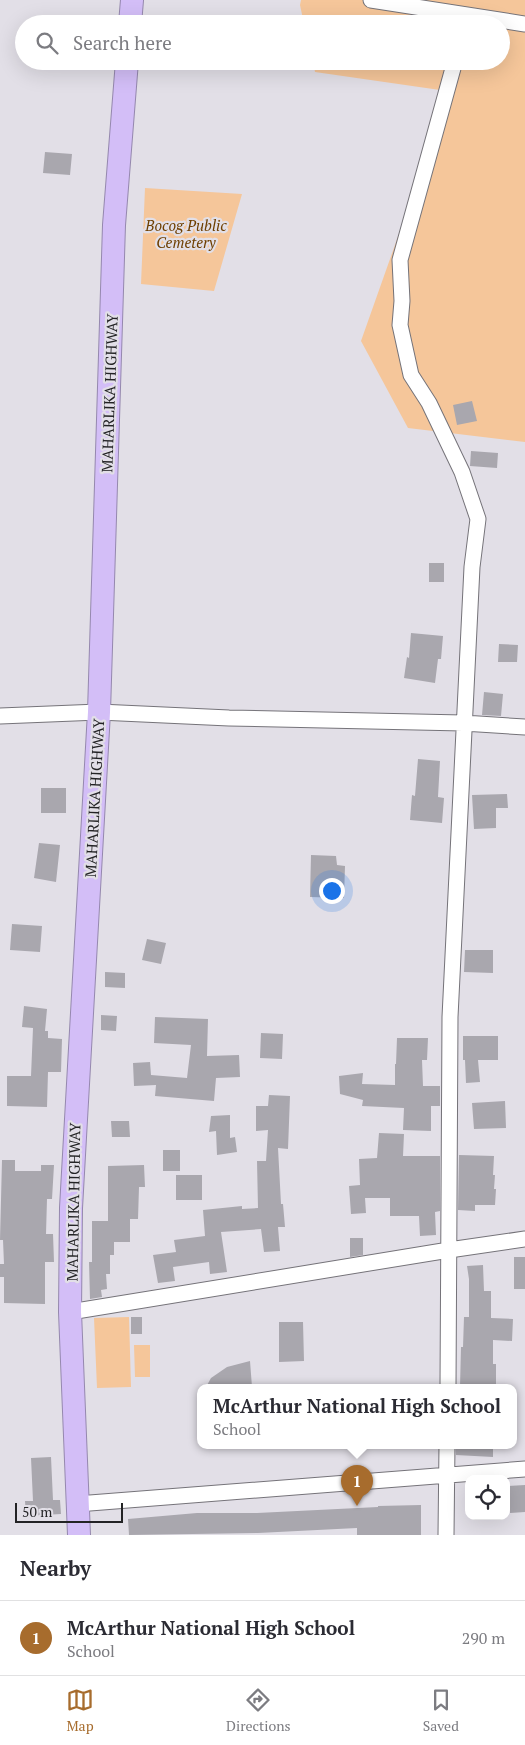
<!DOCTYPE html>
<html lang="en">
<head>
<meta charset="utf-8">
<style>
	body { margin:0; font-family:"PT Serif",serif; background:#f7f7f7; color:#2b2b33 }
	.controls { position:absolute; right:15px; bottom:15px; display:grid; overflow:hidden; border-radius:10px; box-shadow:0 5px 20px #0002 }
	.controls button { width:45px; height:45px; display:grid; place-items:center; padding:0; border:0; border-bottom:1px solid #e1e1e2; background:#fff; color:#2b2b33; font:25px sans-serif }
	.scale { position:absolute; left:15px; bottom:12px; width:108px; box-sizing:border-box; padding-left:5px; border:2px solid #232325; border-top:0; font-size:14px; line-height:18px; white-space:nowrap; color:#232325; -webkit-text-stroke:4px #e2dfe7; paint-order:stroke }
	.you { position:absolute; left:331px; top:890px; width:18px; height:18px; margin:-12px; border:4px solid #fff; border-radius:50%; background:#1a73e8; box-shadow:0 0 0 8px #1a73e833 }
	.badge { display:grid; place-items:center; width:32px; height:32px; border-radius:50%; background:#a76c2d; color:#fff; font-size:16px; font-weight:700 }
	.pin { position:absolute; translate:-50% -41px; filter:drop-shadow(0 1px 2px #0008) }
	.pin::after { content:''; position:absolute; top:26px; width:18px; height:15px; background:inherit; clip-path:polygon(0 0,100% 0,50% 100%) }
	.popup { position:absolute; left:197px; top:1384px; width:320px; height:65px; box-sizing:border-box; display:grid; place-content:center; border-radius:10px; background:#fff; filter:drop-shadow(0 1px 4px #0005); font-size:16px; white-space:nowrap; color:#7c7c81 }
	.popup b { font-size:19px; color:#2b2b33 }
	.popup::after { content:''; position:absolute; left:50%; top:100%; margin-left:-10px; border:10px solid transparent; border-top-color:#fff }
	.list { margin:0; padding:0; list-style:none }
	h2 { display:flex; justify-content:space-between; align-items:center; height:65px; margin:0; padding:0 20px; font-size:21px }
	h2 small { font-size:16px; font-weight:400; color:#7c7c81 }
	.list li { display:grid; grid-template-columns:32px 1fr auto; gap:15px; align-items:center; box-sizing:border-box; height:75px; padding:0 20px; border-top:1px solid #e1e1e2 }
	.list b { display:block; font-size:19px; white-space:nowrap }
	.list p { margin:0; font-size:16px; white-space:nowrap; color:#7c7c81 }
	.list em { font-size:16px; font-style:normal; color:#7c7c81 }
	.icon { flex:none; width:28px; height:28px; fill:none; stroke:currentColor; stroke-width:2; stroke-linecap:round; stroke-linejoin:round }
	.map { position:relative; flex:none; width:525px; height:1535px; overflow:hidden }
	.search { position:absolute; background:#fff; box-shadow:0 5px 20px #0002; left:15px; right:15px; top:15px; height:55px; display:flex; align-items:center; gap:12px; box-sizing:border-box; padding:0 18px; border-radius:28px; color:#7c7c81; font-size:19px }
	.sheet { height:140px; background:#fff }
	nav { display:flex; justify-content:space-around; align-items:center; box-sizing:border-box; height:70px; border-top:1px solid #e1e1e2; background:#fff; font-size:14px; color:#7c7c81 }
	nav a { display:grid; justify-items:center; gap:2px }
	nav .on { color:#a76c2d }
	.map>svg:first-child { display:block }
	.green { fill:#f5c69a }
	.building { fill:#a9a7ae }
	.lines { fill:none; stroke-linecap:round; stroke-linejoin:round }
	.minor-casing { stroke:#757379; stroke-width:17 }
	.highway-casing { stroke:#9588ae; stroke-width:24 }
	.minor { stroke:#fff; stroke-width:15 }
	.highway { stroke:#d3bef7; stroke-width:22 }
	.labels { text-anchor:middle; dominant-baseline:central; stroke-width:4.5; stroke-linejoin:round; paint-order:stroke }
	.park-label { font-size:15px; font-style:italic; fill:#6e3f00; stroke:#e2dfe7 }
	.street-label { font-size:15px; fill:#232325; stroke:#e2dfe7 }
</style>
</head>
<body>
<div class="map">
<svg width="525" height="1535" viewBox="0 0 525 1535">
	<rect width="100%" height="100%" fill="#e2dfe7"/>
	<!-- green -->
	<path class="green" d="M301 0H525V442L408 428 361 341 413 194 440 90 315 72 313 61H501V24H304L300 5Z
		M145 188 242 194 214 291 141 284Z
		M129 1317 131 1387 97 1388 94 1318Z
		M134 1345H150V1377H135Z"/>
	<!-- building -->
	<path class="building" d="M45 152 72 154 70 175 43 173Z
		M472 401 477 421 457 425 453 405Z
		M471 451 498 453 497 468 470 466Z
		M429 563H444V582H429Z
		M411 633 443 636 441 659H438L435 683 404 678 407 657 409 658Z
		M499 644 518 645 517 662H498Z
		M484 692 503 694 501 716 482 715Z
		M418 759 440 761 438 797 444 798 442 823 410 820 412 795 415 796Z
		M41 788H66V813H41Z
		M507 794 508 808H496V828L474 829 472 795Z
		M39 843 60 845 56 882 34 878Z
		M311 855 336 856 337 865 345 866 344 898 310 897Z
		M12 924 42 926 40 952 10 950Z
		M147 939 166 943 161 964 142 960Z
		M465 950H493V973L464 972Z
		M105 972 125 973V988L105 987Z
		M24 1006 47 1009 45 1031H48V1038L62 1039 61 1072H48L47 1107 7 1106V1076H31L33 1028 22 1027Z
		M101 1015 117 1016 116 1031 101 1030Z
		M155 1017 208 1019 207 1056 239 1055 240 1077 216 1078 214 1101 155 1096 156 1085 134 1086 133 1063 150 1062 151 1075 187 1078 191 1045 154 1043Z
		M261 1033 283 1034 282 1059 260 1058Z
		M463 1036H498V1060H478L480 1082 466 1083 465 1060H463Z
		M397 1038H428L427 1060H422L423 1086H440V1106H431V1131L403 1130 404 1108 362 1106 363 1100 340 1094 339 1076 363 1073 362 1084 395 1085V1064H396Z
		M269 1095 290 1096 288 1149 278 1148 281 1204H283L285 1227H278L280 1251 264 1252 261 1229 221 1232 227 1272 210 1274 209 1262 173 1267 175 1281 158 1283 153 1255 176 1252 174 1240 205 1236 203 1210 242 1206V1209L258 1208 257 1161H266L268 1130 256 1131V1106H268Z
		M505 1101 506 1128 474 1129 472 1103Z
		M230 1115V1138L235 1137 237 1152 217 1155 216 1131 209 1132 211 1116Z
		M111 1121H129L130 1137H112Z
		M379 1133 404 1134 403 1156H440V1211L435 1212 436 1235 420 1236 419 1216H390V1198H365L366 1213 351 1214 349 1186 360 1185 359 1159 377 1158Z
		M163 1150H180V1171H163Z
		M459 1155 494 1156 493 1175H495L494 1189H496L495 1205H475V1211L458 1210Z
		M2 1160H15V1171H41V1165H54L52 1199H47L46 1234H53L54 1262H45V1304L4 1303V1277H0V1264H4L3 1240H0Z
		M144 1165 145 1187H139L138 1219H130V1242H114V1255H110V1274H106L107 1289 101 1290 102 1297 90 1299 89 1262H92V1221H108V1166Z
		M176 1175H202V1200H176Z
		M350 1238H363V1255L350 1257Z
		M514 1257H525V1289H514Z
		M483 1265 484 1291H491V1318L513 1319 512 1341 493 1340V1364H496V1387H460L461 1347H463L464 1317H469V1279L467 1266Z
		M131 1317H142V1334H131Z
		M279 1322H303L304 1361 279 1362Z
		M250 1361 252 1387H206L211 1378 227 1367Z
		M456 1445H493V1457L456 1455Z
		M51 1457 53 1500H60L61 1514 26 1516 25 1501H33L31 1458Z
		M525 1485V1512L510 1513 508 1486Z
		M421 1505V1535H357V1528L258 1533 129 1535 128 1519 197 1513H257L378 1507V1506Z"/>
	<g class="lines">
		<!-- minor casing -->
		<g class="minor-casing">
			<path id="minor" d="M371 0 525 24
				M0 716 99 712 229 718 463 723 525 727
				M70 1312 449 1250 525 1239
				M448 1387 450 1017 472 567 478 519 462 472 429 403 411 375 400 325 402 301 400 260 455 61
				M77 1504 525 1469
				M446 1535 447 1445"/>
		</g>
		<!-- highway casing -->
		<g class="highway-casing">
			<path id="highway" d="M130 24 132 0
				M79 1535 70 1312 71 1208 99 712 114 225 127 61"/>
		</g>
		<!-- minor -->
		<use href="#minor" class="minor"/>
		<!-- highway -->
		<use href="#highway" class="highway"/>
	</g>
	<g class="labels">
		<!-- park labels -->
		<g class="park-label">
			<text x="186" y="225">Bocog Public<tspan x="186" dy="17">Cemetery</tspan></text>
		</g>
		<!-- street labels -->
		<g class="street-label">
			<text transform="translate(109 393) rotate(-88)">MAHARLIKA HIGHWAY</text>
			<text transform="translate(94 798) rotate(-87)">MAHARLIKA HIGHWAY</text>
			<text transform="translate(73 1202) rotate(-89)">MAHARLIKA HIGHWAY</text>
		</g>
	</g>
</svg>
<div class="controls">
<button><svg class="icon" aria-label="locate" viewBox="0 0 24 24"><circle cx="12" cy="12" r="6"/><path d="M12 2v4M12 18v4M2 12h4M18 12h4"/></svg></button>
</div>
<div class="scale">50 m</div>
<div class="you"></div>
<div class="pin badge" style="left:357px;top:1506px">1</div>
<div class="popup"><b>McArthur National High School</b>School</div>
<div class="search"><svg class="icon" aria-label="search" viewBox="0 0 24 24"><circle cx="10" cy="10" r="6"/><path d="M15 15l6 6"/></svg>Search here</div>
</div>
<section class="sheet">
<h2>Nearby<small></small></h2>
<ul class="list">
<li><span class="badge">1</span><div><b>McArthur National High School</b><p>School</p></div><em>290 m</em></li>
</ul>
</section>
<nav>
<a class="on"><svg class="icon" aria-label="map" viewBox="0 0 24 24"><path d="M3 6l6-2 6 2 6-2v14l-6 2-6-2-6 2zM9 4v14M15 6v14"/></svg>Map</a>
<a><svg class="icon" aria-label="directions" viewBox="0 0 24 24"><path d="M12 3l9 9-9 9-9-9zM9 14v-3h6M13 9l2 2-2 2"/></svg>Directions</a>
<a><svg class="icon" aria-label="saved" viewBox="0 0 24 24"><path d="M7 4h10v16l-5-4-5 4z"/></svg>Saved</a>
</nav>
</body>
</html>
